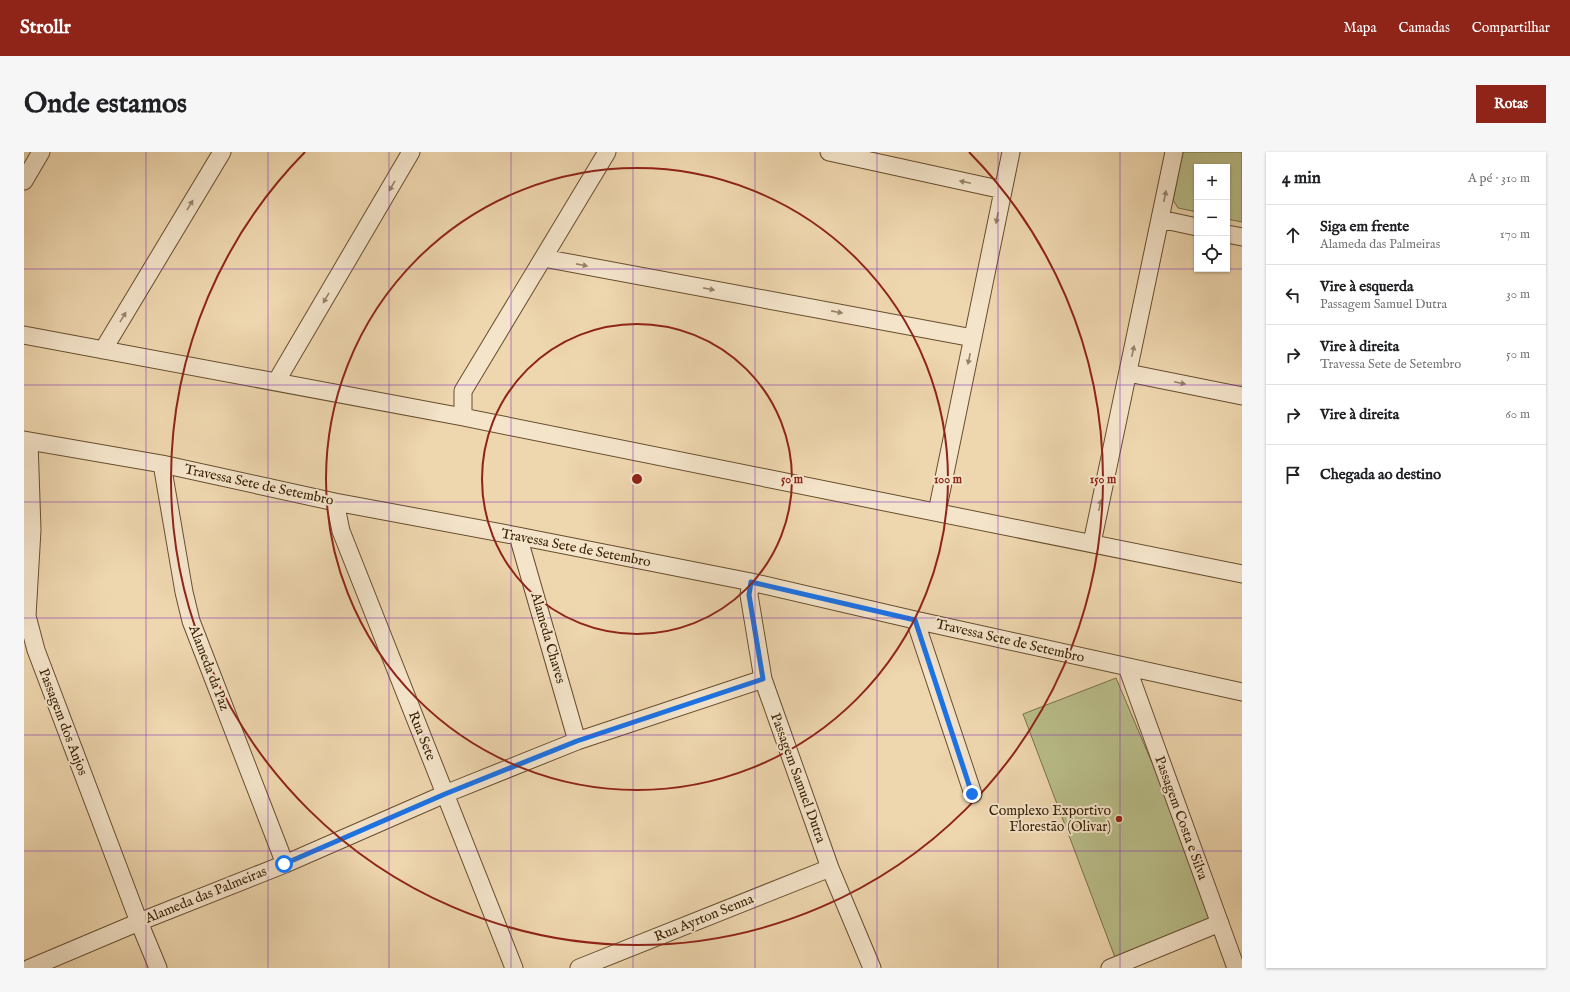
<!DOCTYPE html>
<html lang="pt">
<head>
<meta charset="utf-8">
<style>
	body { margin:0; font-family:"IM FELL English",serif; background:#f6f6f6; color:#202124 }
	.controls { position:absolute; right:12px; top:12px; display:grid; overflow:hidden; border-radius:0px; box-shadow:0 1px 3px #0004 }
	.controls button { width:36px; height:36px; display:grid; place-items:center; padding:0; border:0; border-bottom:1px solid #e0e0e0; background:#fff; color:#202124; font:20px sans-serif }
	.stop { position:absolute; width:12px; height:12px; margin:-9px; border:3px solid #1a73e8; border-radius:50%; background:#fff }
	.stop.end { background:#1a73e8; border-color:#fff; box-shadow:0 1px 4px #0008 }
	.list { margin:0; padding:0; list-style:none }
	h2 { display:flex; justify-content:space-between; align-items:center; height:52px; margin:0; padding:0 16px; font-size:17px }
	h2 small { font-size:13px; font-weight:400; color:#757577 }
	.list li { display:grid; grid-template-columns:26px 1fr auto; gap:12px; align-items:center; box-sizing:border-box; height:60px; padding:0 16px; border-top:1px solid #e0e0e0 }
	.list b { display:block; font-size:15px; white-space:nowrap }
	.list p { margin:0; font-size:13px; white-space:nowrap; color:#757577 }
	.list em { font-size:13px; font-style:normal; color:#757577 }
	.icon { flex:none; width:22px; height:22px; fill:none; stroke:currentColor; stroke-width:2; stroke-linecap:round; stroke-linejoin:round }
	.map { position:relative; flex:none; width:1218px; height:816px; overflow:hidden; border-radius:0px }
	header { display:flex; align-items:center; gap:24px; box-sizing:border-box; height:56px; padding:0 20px; background:#8f2418; color:#fff }
	header strong { font-size:19px }
	nav { display:flex; gap:22px; margin-inline-start:auto; font-size:14px }
	.intro { display:flex; align-items:center; justify-content:space-between; box-sizing:border-box; height:96px; padding:0 24px }
	h1 { margin:0; font-size:28px }
	.button { padding:10px 18px; border-radius:0px; background:#8f2418; color:#fff; font-size:14px; font-weight:700 }
	main { display:flex; gap:24px; padding:0 24px }
	aside { flex:1; background:#fff; border-radius:0px; box-shadow:0 1px 3px #0004 }
	.map>svg:first-child { display:block }
	.green { fill:#b9be8a; stroke:#7a7047 }
	.lines { fill:none; stroke-linecap:round; stroke-linejoin:round }
	.minor-casing { stroke:#674e2e; stroke-width:19 }
	.minor { stroke:#f4e4ca; stroke-width:17 }
	.oneway { fill:#978267 }
	.route { stroke:#1a73e8; stroke-width:5 }
	.grid { fill:none; stroke:#7b2cbf; stroke-width:1; stroke-opacity:0.55 }
	.ring { fill:none; stroke:#8f2418; stroke-width:2 }
	.poi-dot { fill:#8f2418; stroke:#f4e4ca; stroke-width:1.5 }
	.labels { text-anchor:middle; dominant-baseline:central; stroke-width:4; stroke-linejoin:round; paint-order:stroke }
	.street-label { font-size:14px; fill:#3a2104; stroke:#f4e4ca }
	.poi-label { font-size:14px; fill:#3a2104; stroke:#f4e4ca; text-anchor:end }
	.centre { fill:#8f2418; stroke:#f4e4ca; stroke-width:2 }
	.ring-label { font-size:12px; text-anchor:middle; font-weight:bold; fill:#8f2418; stroke:#f4e4ca; stroke-width:4; stroke-linejoin:round; paint-order:stroke }
</style>
</head>
<body>
<header>
<strong>Strollr</strong>
<nav><a>Mapa</a><a>Camadas</a><a>Compartilhar</a></nav>
</header>
<div class="intro"><h1>Onde estamos</h1><a class="button">Rotas</a></div>
<main>
<div class="map">
<svg width="1218" height="816" viewBox="0 0 1218 816">
	<rect width="100%" height="100%" fill="#eed6ae"/>
	<filter id="stains"><feTurbulence type="fractalNoise" baseFrequency=".005" numOctaves="4"/><feColorMatrix values="0 0 0 0 .2 0 0 0 0 .09 0 0 0 0 .02 0 0 0 .5 -.17"/></filter>
	<radialGradient id="worn" r=".72"><stop offset=".6" stop-color="#630" stop-opacity="0"/><stop offset="1" stop-color="#630" stop-opacity=".3"/></radialGradient>
	<!-- green -->
	<path class="green" d="M1159 0H1218V70L1203 67V15H1173V60L1154 56 1149 48Z
		M1092 526 1196 771 1092 808 999 562Z"/>
	<g class="lines">
		<!-- minor casing -->
		<g class="minor-casing">
			<path id="minor" d="M805 0 979 38
				M0 29 17 0
				M1136 67 1173 75
				M1203 82 1218 85
				M519 106 949 186
				M0 183 439 265 1218 422
				M79 198 198 0
				M1104 221 1218 244
				M252 230 387 0
				M439 265V239L583 0
				M0 288 138 312 311 350 494 384 727 430 891 468 1218 540
				M5 289 8 378 3 464 12 498 115 770 134 816
				M138 312 160 440 167 469 261 712
				M311 350 317 379 490 816
				M913 360 987 0
				M494 384 553 589
				M1068 391 1150 0
				M727 430 725 443 739 527 806 716 848 816
				M891 468 949 642
				M1103 515 1212 816
				M6 816 115 770 261 712 421 642 553 589 739 527
				M555 816 806 716
				M1086 816 1196 771"/>
		</g>
		<!-- minor -->
		<use href="#minor" class="minor"/>
	</g>
	<!-- one-way arrows -->
	<defs><path id="oneway-solid" d="M-6-.8H1V-3.2L6.5 0L1 3.2V.8H-6Z"/></defs>
	<g class="oneway">
		<use href="#oneway-solid" transform="translate(941 30) rotate(-168)"/>
		<use href="#oneway-solid" transform="translate(368 34) rotate(120)"/>
		<use href="#oneway-solid" transform="translate(1141 44) rotate(-78)"/>
		<use href="#oneway-solid" transform="translate(166 53) rotate(-59)"/>
		<use href="#oneway-solid" transform="translate(973 66) rotate(101)"/>
		<use href="#oneway-solid" transform="translate(558 113) rotate(11)"/>
		<use href="#oneway-solid" transform="translate(685 137) rotate(11)"/>
		<use href="#oneway-solid" transform="translate(302 146) rotate(120)"/>
		<use href="#oneway-solid" transform="translate(813 160) rotate(11)"/>
		<use href="#oneway-solid" transform="translate(99 165) rotate(-59)"/>
		<use href="#oneway-solid" transform="translate(1109 199) rotate(-78)"/>
		<use href="#oneway-solid" transform="translate(945 207) rotate(102)"/>
		<use href="#oneway-solid" transform="translate(1156 231) rotate(12)"/>
		<use href="#oneway-solid" transform="translate(1076 353) rotate(-78)"/>
	</g>
	<g class="lines">
		<!-- route -->
		<path class="route" d="M260 712 421 642 553 589 739 527 725 443 727 430 891 468 948 642"/>
	</g>
	<!-- grid -->
	<path class="grid" d="M122 0V816M244 0V816M365 0V816M487 0V816M609 0V816M731 0V816M853 0V816M974 0V816M1096 0V816M0 117H1173M1203 117H1218M0 233H1218M0 350H1218M0 466H1218M0 583H1218M0 699H1218"/>
	<!-- distance rings -->
	<g class="ring">
		<circle cx="613" cy="327" r="155"/>
		<circle cx="613" cy="327" r="311"/>
		<path d="M945 0A466 466 0 1 1 281 0"/>
	</g>
	<!-- markers -->
	<circle class="poi-dot" cx="1095" cy="667" r="4"/>
	<g class="labels">
		<!-- street labels -->
		<g class="street-label">
			<text transform="translate(235 333) rotate(12)">Travessa Sete de Setembro</text>
			<text transform="translate(552 396) rotate(11)">Travessa Sete de Setembro</text>
			<text transform="translate(524 486) rotate(74)">Alameda Chaves</text>
			<text transform="translate(986 489) rotate(13)">Travessa Sete de Setembro</text>
			<text transform="translate(185 516) rotate(69)">Alameda da Paz</text>
			<text transform="translate(39 570) rotate(69)">Passagem dos Anjos</text>
			<text transform="translate(398 584) rotate(68)">Rua Sete</text>
			<text transform="translate(774 626) rotate(70)">Passagem Samuel Dutra</text>
			<text transform="translate(1157 666) rotate(70)">Passagem Costa e Silva</text>
			<text transform="translate(182 743) rotate(-22)">Alameda das Palmeiras</text>
			<text transform="translate(680 766) rotate(-22)">Rua Ayrton Senna</text>
		</g>
		<!-- poi labels -->
		<g class="poi-label">
			<text x="1087" y="659">Complexo Exportivo<tspan x="1087" dy="16">Florestão (Olivar)</tspan></text>
		</g>
	</g>
	<circle cx="613" cy="327" r="6" class="centre"/>
	<g class="ring-label">
		<text x="768" y="331">50 m</text>
		<text x="924" y="331">100 m</text>
		<text x="1079" y="331">150 m</text>
	</g>
	<rect width="100%" height="100%" filter="url(#stains)"/>
	<rect width="100%" height="100%" fill="url(#worn)"/>
</svg>
<div class="controls">
<button>+</button>
<button>−</button>
<button><svg class="icon" aria-label="locate" viewBox="0 0 24 24"><circle cx="12" cy="12" r="6"/><path d="M12 2v4M12 18v4M2 12h4M18 12h4"/></svg></button>
</div>
<div class="stop" style="left:260px;top:712px"></div>
<div class="stop end" style="left:948px;top:642px"></div>
</div>
<aside>
<h2>4 min<small>A pé · 310 m</small></h2>
<ul class="list">
<li><svg class="icon" aria-label="ahead" viewBox="0 0 24 24"><path d="M12 20V5M6 11l6-6 6 6"/></svg><div><b>Siga em frente</b><p>Alameda das Palmeiras</p></div><em>170 m</em></li>
<li><svg class="icon" aria-label="left" viewBox="0 0 24 24"><path d="M17 20v-9H6M10 6l-5 5 5 5"/></svg><div><b>Vire à esquerda</b><p>Passagem Samuel Dutra</p></div><em>30 m</em></li>
<li><svg class="icon" aria-label="right" viewBox="0 0 24 24"><path d="M7 20v-9h11M14 6l5 5-5 5"/></svg><div><b>Vire à direita</b><p>Travessa Sete de Setembro</p></div><em>50 m</em></li>
<li><svg class="icon" aria-label="right" viewBox="0 0 24 24"><path d="M7 20v-9h11M14 6l5 5-5 5"/></svg><div><b>Vire à direita</b></div><em>60 m</em></li>
<li><svg class="icon" aria-label="arrive" viewBox="0 0 24 24"><path d="M6 21V4h12l-3 4 3 4H6"/></svg><div><b>Chegada ao destino</b></div></li>
</ul>
</aside>
</main>
</body>
</html>
